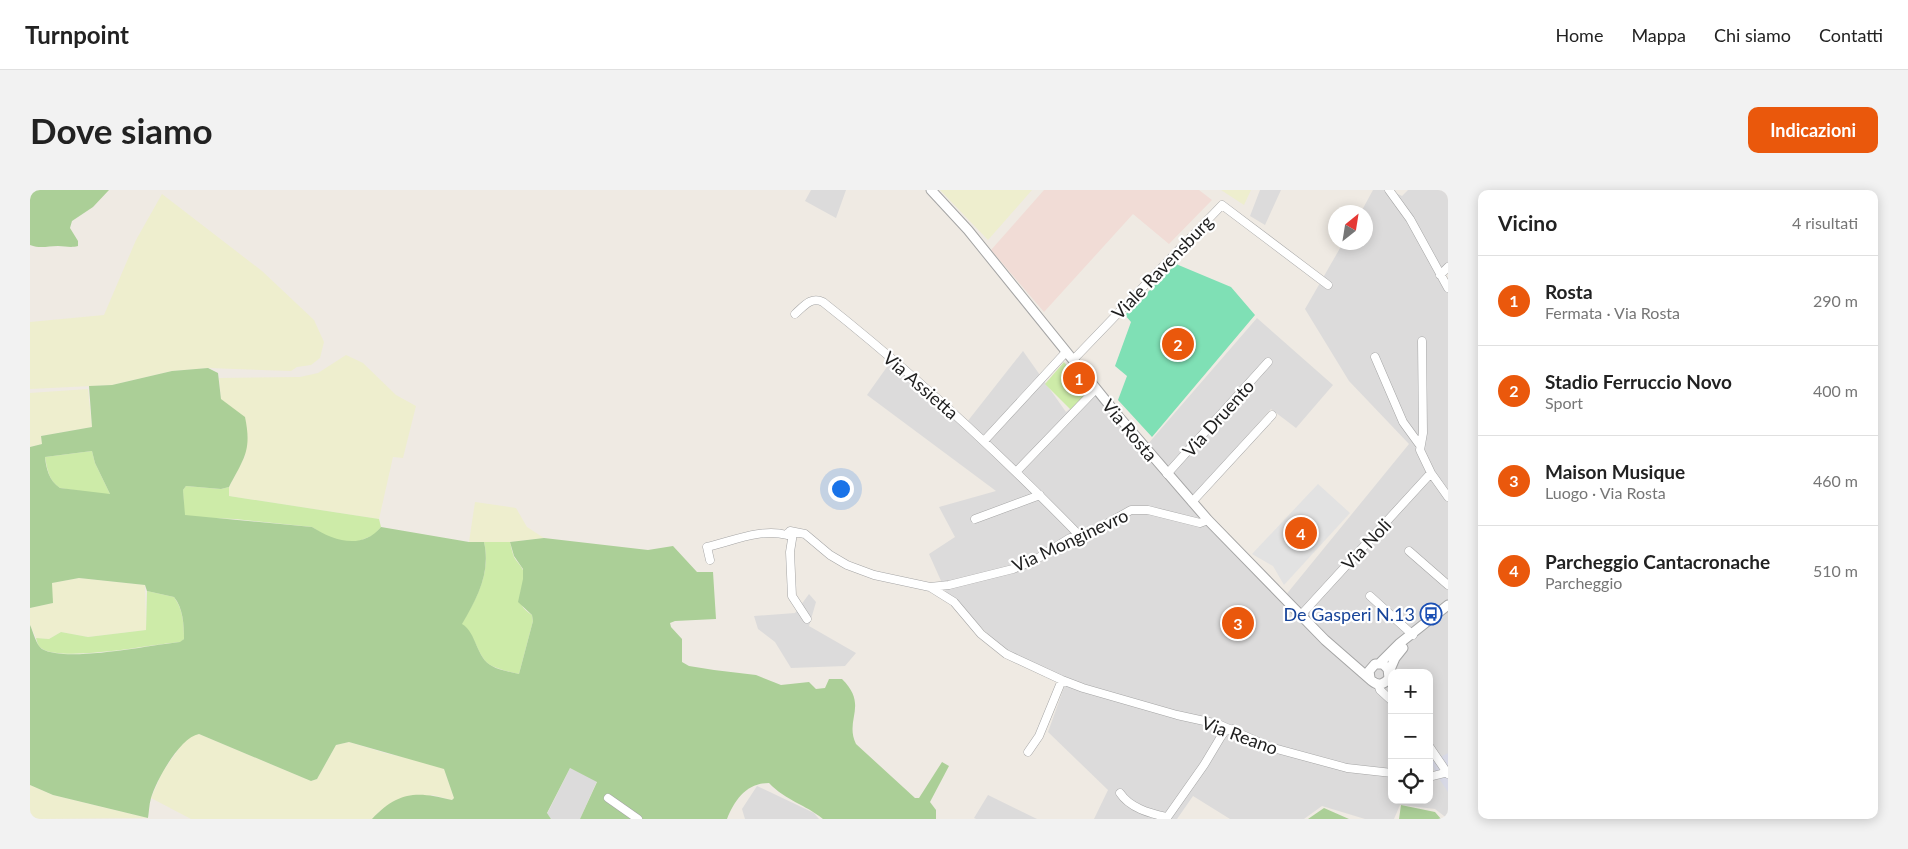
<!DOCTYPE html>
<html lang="it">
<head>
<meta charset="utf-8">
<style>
	body { margin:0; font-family:Lato,sans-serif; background:#f2f2f2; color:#222 }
	.controls { position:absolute; right:15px; bottom:15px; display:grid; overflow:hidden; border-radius:10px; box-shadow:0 2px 12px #0003 }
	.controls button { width:45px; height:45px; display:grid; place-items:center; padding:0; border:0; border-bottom:1px solid #e0e0e0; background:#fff; color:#222; font:25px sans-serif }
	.compass { position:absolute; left:1298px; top:15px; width:45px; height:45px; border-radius:50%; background:#fff; box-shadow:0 2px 12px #0003; rotate:30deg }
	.you { position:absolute; left:810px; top:298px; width:18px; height:18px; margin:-12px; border:4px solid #fff; border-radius:50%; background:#1a73e8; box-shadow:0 0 0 8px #1a73e833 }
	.badge { display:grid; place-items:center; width:32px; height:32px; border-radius:50%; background:#ea580c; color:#fff; font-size:16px; font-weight:700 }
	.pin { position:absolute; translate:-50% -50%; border:2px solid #fff; box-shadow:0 1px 5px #0006 }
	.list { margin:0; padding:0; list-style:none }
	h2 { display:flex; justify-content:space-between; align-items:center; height:65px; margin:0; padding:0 20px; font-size:21px }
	h2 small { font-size:16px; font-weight:400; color:#767676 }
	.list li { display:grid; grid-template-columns:32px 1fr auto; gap:15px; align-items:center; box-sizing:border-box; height:90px; padding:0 20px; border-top:1px solid #e0e0e0 }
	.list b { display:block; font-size:19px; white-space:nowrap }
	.list p { margin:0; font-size:16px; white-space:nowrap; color:#767676 }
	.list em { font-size:16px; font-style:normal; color:#767676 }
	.icon { flex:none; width:28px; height:28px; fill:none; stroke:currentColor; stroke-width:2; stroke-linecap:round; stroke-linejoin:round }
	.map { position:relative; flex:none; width:1418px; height:629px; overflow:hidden; border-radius:10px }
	header { display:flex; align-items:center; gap:30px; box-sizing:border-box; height:70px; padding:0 25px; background:#fff; border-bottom:1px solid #e0e0e0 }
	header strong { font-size:24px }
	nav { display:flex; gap:28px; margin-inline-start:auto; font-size:18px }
	.intro { display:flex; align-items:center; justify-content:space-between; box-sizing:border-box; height:120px; padding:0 30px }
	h1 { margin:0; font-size:35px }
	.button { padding:12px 22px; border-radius:10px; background:#ea580c; color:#fff; font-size:18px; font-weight:700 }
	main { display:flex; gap:30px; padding:0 30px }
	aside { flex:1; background:#fff; border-radius:10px; box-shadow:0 2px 12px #0003 }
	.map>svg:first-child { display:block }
	.residential { fill:#dcdbdb; fill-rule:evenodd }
	.military { fill:#f1dcd6 }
	.farmland { fill:#eeeece }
	.grass { fill:#cdeba8 }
	.forest { fill:#abcf97; fill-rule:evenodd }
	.pitch { fill:#7fe0b5 }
	.parking { fill:#e2e2e2 }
	.plaza { fill:#d7d8e5 }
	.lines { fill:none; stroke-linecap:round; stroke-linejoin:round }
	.minor-casing { stroke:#a5a5a5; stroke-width:9 }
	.tertiary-casing { stroke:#a5a5a5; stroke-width:11 }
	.minor { stroke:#fff; stroke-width:8 }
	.tertiary { stroke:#fff; stroke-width:9 }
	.labels { text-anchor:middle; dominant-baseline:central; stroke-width:4.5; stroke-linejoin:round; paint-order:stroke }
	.street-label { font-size:18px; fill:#1e1e1e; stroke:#fff }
	.transit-label { font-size:18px; fill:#164399; stroke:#fff; text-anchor:end }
</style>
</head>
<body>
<header>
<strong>Turnpoint</strong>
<nav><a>Home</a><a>Mappa</a><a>Chi siamo</a><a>Contatti</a></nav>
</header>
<div class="intro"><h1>Dove siamo</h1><a class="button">Indicazioni</a></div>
<main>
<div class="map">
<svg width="1418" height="629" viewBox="0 0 1418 629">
	<rect width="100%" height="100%" fill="#efeae3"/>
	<!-- residential -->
	<path class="residential" d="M781 0H816L806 28 775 11Z
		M1230 0H1251L1235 35 1220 26Z
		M1343 0H1360L1372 6 1378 0H1418V72L1412 81 1418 91V629L1405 619 1370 615 1364 629H1335L1292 616 1274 629H1200L1163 606 1147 629H1064L1078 600 1018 542 1037 489 973 459 916 402 899 364 925 347 909 317 966 301 837 205 864 167 937 232 993 161 1036 222 1061 201 1117 255 1227 128 1303 195 1266 238 1241 219 1163 306 1191 340 1255 406 1379 254 1319 191 1275 119 1313 53 1336 52V22H1331ZM1362 483H1399V610H1362Z
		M779 404 786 412 779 436 826 463 815 476 761 478 745 452 728 439 724 426 765 423Z
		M540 578 567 591 550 629H521L517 624Z
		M727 596 784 623 789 629H715L712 619Z
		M958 605 1007 629H946L944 628Z"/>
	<!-- military -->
	<path class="military" d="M1014 0H1169L1182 10 1139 54 1103 24 1014 122 961 60Z"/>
	<!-- farmland -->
	<path class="farmland" d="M910 0H1002L958 50Z
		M1191 0H1221L1214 15Z
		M132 4 232 81 284 130 294 152 290 168 281 175 267 177 261 181 178 178 142 181 82 195 0 199V132L74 125 106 50Z
		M316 165 333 173 366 205 386 216 373 268 363 267 349 329 199 306V297L215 266 195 213 191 209 189 188 270 187 288 183Z
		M58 199 62 237 11 246 12 254 0 257V203Z
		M445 312 486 318 497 337 514 348 480 352H439Z
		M49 388 115 395 116 440 58 447 31 442 19 449 6 448 0 435V418L22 413 21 393Z
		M169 544 281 591 287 589 306 555 319 552 355 563 411 576 414 579 424 608 422 610 402 605 351 620 342 629H161L121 608 132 583 152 554 162 545Z
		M0 595 23 605 118 628 0 629Z"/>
	<!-- grass -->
	<path class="grass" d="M1034 172 1059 202 1041 220 1015 194Z
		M62 261 65 273 80 304 76 305 30 298C19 291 17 279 15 267Z
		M156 296 191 299 199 297V306L349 329 351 337 344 345 329 351H312L299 348 282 337 205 329 159 327 154 325 153 300Z
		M454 352H480C481 356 482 362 484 367 486 371 491 375 493 380 498 397 478 410 502 425L503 431 489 484C481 482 470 480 462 476 446 468 447 443 431 435 447 408 461 383 454 352Z
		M117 401 144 407C153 419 154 434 154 449L151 452C123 454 31 473 11 458 8 456 7 452 6 448L19 449 31 442 58 447 116 440Z"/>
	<!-- forest -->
	<path class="forest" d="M0 0H79L63 17 42 31 40 38 48 51V56C40 58 36 56 28 56 17 56 11 59 0 55Z
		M178 178 188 183 191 209 215 227C222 261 214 268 199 297L191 299 156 296 153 300 155 325 282 337C304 351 332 360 351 337L439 352H454C461 383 447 408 432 434 447 443 446 468 462 476 469 480 480 482 489 484L503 431 502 425 488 412 493 389V379L484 366 480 352 514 348 618 360 643 356 667 382H683L686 429 645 431 640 433 641 437 652 449V472L659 476 684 480 726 485 751 495 779 492 786 499 795 498 799 489H812C839 516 814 529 826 554L885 608H889L912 572 919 576 900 612 906 620V629H793C775 614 756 611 739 593 717 593 705 609 697 629H550L567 592 540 578 517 623 521 629H342C368 601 387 601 422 610L424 608 414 579 319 552 306 555 287 589 281 591 169 544C150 547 126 591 121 608 119 615 119 622 118 628L23 605 0 595V435C3 441 6 455 12 459 36 473 120 455 150 452L154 449C154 434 153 418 144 407L117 401 115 395 49 388 22 393 23 413 0 418V257L12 254 11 246 62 237 59 196 82 195 142 181ZM62 261 65 273 80 304 30 298C19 291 16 278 15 267Z
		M1371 615 1405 622 1411 629H1369Z
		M1294 618 1319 629H1278Z"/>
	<!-- pitch -->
	<path class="pitch" d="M1146 74 1201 97 1225 125 1122 247 1088 210 1097 186 1085 176 1101 132 1095 125Z"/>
	<!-- parking -->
	<path class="parking" d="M1288 294 1320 323 1254 395 1243 376 1222 364Z"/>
	<!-- plaza -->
	<path class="plaza" d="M1418 563V602L1406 584 1402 572Z"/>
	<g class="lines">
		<!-- minor casing -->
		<g class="minor-casing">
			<path id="minor" d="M1359 0 1380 29 1418 98
				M1410 85 1418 77
				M765 124C774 116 781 106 793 112 884 184 968 262 1049 345
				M1392 151 1393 243 1390 260 1401 283 1418 307
				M1345 167 1373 232 1389 254
				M1043 170 1192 15 1298 95
				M954 251 1036 162
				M987 281 1066 199
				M1137 284 1238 172
				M1162 312 1242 225
				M945 329 1010 305
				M763 343 760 362 762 406 777 429
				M1379 361 1418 395
				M680 370 677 357C703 351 731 338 757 345L760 341 775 344 800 365 817 375 844 385 900 397 924 412 951 444 976 464 1032 490 1053 498 1147 525 1188 534 1240 557 1317 578 1362 583
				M900 397 919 395 983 379 1005 370 1040 348 1062 342 1101 320H1118L1170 333 1178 330
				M1340 406 1383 445
				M1270 426 1401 283
				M1348 494 1350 500 1362 511
				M1399 556 1418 584
				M998 562 1009 546 1032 490
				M1399 587 1418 582
				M1090 603C1100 618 1119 623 1136 627
				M578 608 608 629
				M1136 629 1174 575 1192 545 1195 541 1204 539"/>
		</g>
		<!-- tertiary casing -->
		<g class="tertiary-casing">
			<path id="tertiary" d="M901 0 938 40 1089 227 1178 330 1295 450 1342 491C1348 496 1354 495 1359 488L1358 479 1353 474H1345L1339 481 1340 488
				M1350 473 1370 453 1418 415
				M1359 482 1365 468 1373 458"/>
		</g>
		<!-- minor -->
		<use href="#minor" class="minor"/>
		<!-- tertiary -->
		<use href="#tertiary" class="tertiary"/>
	</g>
	<!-- icons -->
	<defs>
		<g id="bus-ring" transform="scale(1.125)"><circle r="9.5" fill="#fff" stroke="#1a4fb4" stroke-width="1.5"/><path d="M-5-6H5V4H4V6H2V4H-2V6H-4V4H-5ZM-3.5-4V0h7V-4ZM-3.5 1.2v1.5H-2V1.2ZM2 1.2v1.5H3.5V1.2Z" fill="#1a4fb4"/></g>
	</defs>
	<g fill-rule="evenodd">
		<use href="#bus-ring" x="1401" y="424"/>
	</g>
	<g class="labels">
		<!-- street labels -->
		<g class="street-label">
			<text transform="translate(1132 77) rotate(-46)">Viale Ravensburg</text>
			<text transform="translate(891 195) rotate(41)">Via Assietta</text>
			<text transform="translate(1188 228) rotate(-48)">Via Druento</text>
			<text transform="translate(1100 240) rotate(50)">Via Rosta</text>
			<text transform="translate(1040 350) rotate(-25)">Via Monginevro</text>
			<text transform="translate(1336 354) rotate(-47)">Via Noli</text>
			<text transform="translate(1210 545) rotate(20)">Via Reano</text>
		</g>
		<!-- transit labels -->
		<g class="transit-label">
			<text x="1385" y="424">De Gasperi N.13</text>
		</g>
	</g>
</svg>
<div class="controls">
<button>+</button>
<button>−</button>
<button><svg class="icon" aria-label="locate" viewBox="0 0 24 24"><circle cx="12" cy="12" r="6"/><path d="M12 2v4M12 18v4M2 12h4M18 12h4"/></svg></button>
</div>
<svg class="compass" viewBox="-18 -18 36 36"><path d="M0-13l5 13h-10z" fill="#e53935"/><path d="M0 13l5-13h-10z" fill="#767676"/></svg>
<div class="you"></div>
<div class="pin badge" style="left:1049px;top:188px">1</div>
<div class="pin badge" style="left:1148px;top:154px">2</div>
<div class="pin badge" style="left:1208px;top:433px">3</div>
<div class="pin badge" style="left:1271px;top:343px">4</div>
</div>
<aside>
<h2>Vicino<small>4 risultati</small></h2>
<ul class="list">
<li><span class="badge">1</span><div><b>Rosta</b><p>Fermata · Via Rosta</p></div><em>290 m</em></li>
<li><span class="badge">2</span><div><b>Stadio Ferruccio Novo</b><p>Sport</p></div><em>400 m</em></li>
<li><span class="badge">3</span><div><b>Maison Musique</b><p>Luogo · Via Rosta</p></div><em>460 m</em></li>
<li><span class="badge">4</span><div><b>Parcheggio Cantacronache</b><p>Parcheggio</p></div><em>510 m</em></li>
</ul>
</aside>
</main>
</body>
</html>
